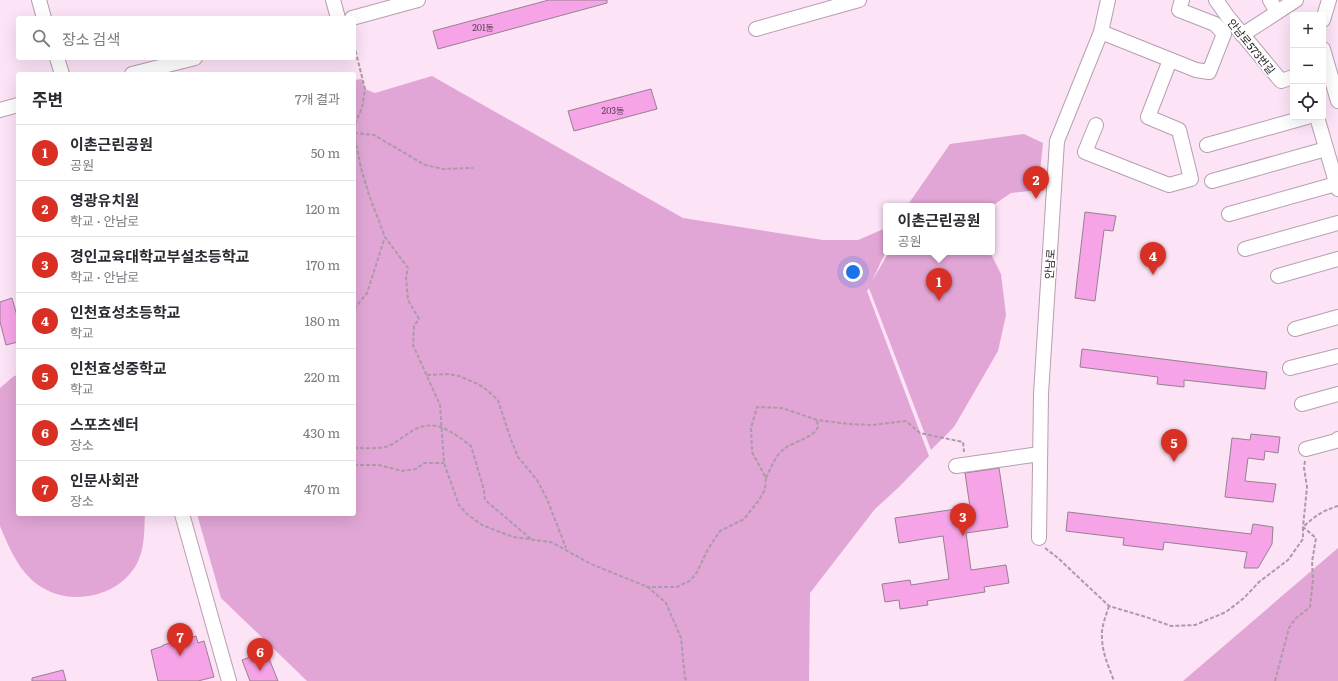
<!DOCTYPE html>
<html lang="ko">
<head>
<meta charset="utf-8">
<style>
	body { margin:0; font-family:Literata,"Noto Sans KR",serif; background:#f2f2f3; color:#2b2b33 }
	.controls { position:absolute; right:12px; top:12px; display:grid; overflow:hidden; border-radius:4px; box-shadow:0 4px 16px #0002 }
	.controls button { width:36px; height:36px; display:grid; place-items:center; padding:0; border:0; border-bottom:1px solid #e1e1e2; background:#fff; color:#2b2b33; font:20px sans-serif }
	.you { position:absolute; left:853px; top:272px; width:14px; height:14px; margin:-10px; border:3px solid #fff; border-radius:50%; background:#1a73e8; box-shadow:0 0 0 6px #1a73e833 }
	.badge { display:grid; place-items:center; width:26px; height:26px; border-radius:50%; background:#d93025; color:#fff; font-size:13px; font-weight:700 }
	.pin { position:absolute; translate:-50% -33px; filter:drop-shadow(0 1px 2px #0008) }
	.pin::after { content:''; position:absolute; top:21px; width:14px; height:12px; background:inherit; clip-path:polygon(0 0,100% 0,50% 100%) }
	.popup { position:absolute; left:883px; top:203px; width:112px; height:52px; box-sizing:border-box; display:grid; place-content:center; border-radius:4px; background:#fff; filter:drop-shadow(0 1px 3px #0005); font-size:13px; white-space:nowrap; color:#7c7c81 }
	.popup b { font-size:15px; color:#2b2b33 }
	.popup::after { content:''; position:absolute; left:50%; top:100%; margin-left:-8px; border:8px solid transparent; border-top-color:#fff }
	.list { margin:0; padding:0; list-style:none }
	h2 { display:flex; justify-content:space-between; align-items:center; height:52px; margin:0; padding:0 16px; font-size:17px }
	h2 small { font-size:13px; font-weight:400; color:#7c7c81 }
	.list li { display:grid; grid-template-columns:26px 1fr auto; gap:12px; align-items:center; box-sizing:border-box; height:56px; padding:0 16px; border-top:1px solid #e1e1e2 }
	.list b { display:block; font-size:15px; white-space:nowrap }
	.list p { margin:0; font-size:13px; white-space:nowrap; color:#7c7c81 }
	.list em { font-size:13px; font-style:normal; color:#7c7c81 }
	.icon { flex:none; width:22px; height:22px; fill:none; stroke:currentColor; stroke-width:2; stroke-linecap:round; stroke-linejoin:round }
	.map { position:relative; flex:none; width:1338px; height:681px; overflow:hidden }
	.search { position:absolute; background:#fff; box-shadow:0 4px 16px #0002; left:16px; top:16px; width:340px; height:44px; display:flex; align-items:center; gap:10px; box-sizing:border-box; padding:0 14px; border-radius:4px; color:#7c7c81; font-size:15px }
	.panel { position:absolute; background:#fff; box-shadow:0 4px 16px #0002; left:16px; top:72px; width:340px; height:444px; border-radius:4px }
	.map>svg:first-child { display:block }
	.green { fill:#e1a6d5 }
	.building { fill:#f6a4e7; stroke:#968091 }
	.lines { fill:none; stroke-linecap:round; stroke-linejoin:round }
	.minor-casing { stroke:#b69fb1; stroke-width:16 }
	.path { stroke:#ad9aa8; stroke-width:2; stroke-dasharray:4 2; stroke-linecap:butt }
	.minor { stroke:#fff; stroke-width:14 }
	.labels { text-anchor:middle; dominant-baseline:central; stroke-width:3.5; stroke-linejoin:round; paint-order:stroke }
	.number-label { font-size:9px; fill:#5c4157 }
	.street-label { font-size:11px; fill:#292027; stroke:#fff }
</style>
</head>
<body>
<div class="map">
<svg width="1338" height="681" viewBox="0 0 1338 681">
	<rect width="100%" height="100%" fill="#fce3f6"/>
	<!-- green -->
	<path class="green" d="M432 76 683 218 823 240H858L886 228V251L872 281 889 252H990L1001 274 1006 315 998 351 954 427 931 450 869 288 867 291 929 456 899 487 875 509 810 593 809 681H307L221 598 197 514H354V80L362 79 365 89 375 93Z
		M1024 134 1043 143 1038 190 1011 193 992 206H907L950 144Z
		M18 375V514H145C144 530 145 544 139 559 124 595 75 607 43 588 21 576 9 548 0 526V388L14 376Z
		M1338 548V681H1183Z"/>
	<!-- building -->
	<path class="building" d="M549 0H607V3L438 49 433 31Z
		M651 89 657 109 574 131 568 111Z
		M1085 212 1116 216 1113 231 1104 230 1095 301 1075 298Z
		M12 298 18 319V342L6 345 0 322V302Z
		M1082 349 1267 372 1265 389 1184 380V387L1157 384 1158 377 1080 367Z
		M1251 434 1280 437 1278 453 1265 451 1264 460 1248 458 1245 481 1276 484 1273 502 1225 497 1232 438 1250 440Z
		M999 468 1008 527 966 533 971 570 1006 565 1009 583 984 587 985 592 927 601 928 605 900 609 899 600 885 602 882 584 910 580 911 585 949 579 943 536 899 543 895 518 970 507 965 473Z
		M1068 512 1251 534 1253 524 1273 527 1272 544 1258 568H1244L1247 552 1164 542 1163 550 1123 545 1124 538 1066 531Z
		M196 636 198 643 204 641 214 677 198 681H158L151 650 163 646V645Z
		M266 651 278 681H250L242 660Z
		M63 670 66 681H32V678Z"/>
	<g class="lines">
		<!-- minor casing -->
		<g class="minor-casing">
			<path id="minor" d="M39 0 44 18
				M333 0 338 18
				M1216 0 1228 17 1281 81 1293 77
				M1270 0 1277 12
				M352 18 418 0
				M1323 20 1329 0
				M756 29 859 0
				M1101 32 1196 70 1209 72 1224 34 1215 24 1179 10 1182 0
				M1242 35 1296 0
				M1323 49 1338 101
				M57 58 62 74
				M132 74 195 58
				M0 110 18 105
				M1317 117 1338 189
				M1096 125 1085 152 1169 185 1191 179 1179 130 1148 117 1170 60
				M1207 145 1307 117
				M1212 181 1326 149
				M1229 214 1336 184
				M1245 249 1338 223
				M1278 276 1338 259
				M1295 329 1338 317
				M1290 368 1338 356
				M1302 404 1338 394
				M1306 449 1336 441 1338 439
				M956 466 1040 454
				M182 514 229 681
				M1039 538 1041 394 1057 141 1101 32 1108 0"/>
		</g>
		<!-- path -->
		<path class="path" d="M354 45 365 89 362 108 354 126
			M354 133 361 168 369 195 385 237 408 268 406 277 408 300 419 319 414 326 413 345 440 405 444 463 459 505 467 514 482 525 513 537 551 542 591 564 648 587 666 603 681 638 685 678 687 681
			M354 133 374 135 425 165 443 169 473 168
			M354 309 367 293 385 237
			M427 375 448 374 459 376 478 384 487 390 498 400 510 437 518 457 537 480 547 499 566 548
			M354 448C364 448 375 449 385 447 393 445 401 438 409 433 433 416 451 431 471 446L484 490 485 500 531 539
			M354 465H379L402 471 416 469 424 463H444
			M766 478C771 468 775 456 784 449 794 441 812 439 818 427L817 421
			M1045 548 1058 558 1109 606 1146 617 1171 626 1195 625 1226 612 1244 598 1259 582 1288 560 1303 539V527C1315 516 1322 511 1338 506
			M646 587H677L691 580 697 572 708 549 720 531 744 519 759 500 765 489 766 478 752 452 751 428 757 407 782 408 817 420 848 424 872 425 906 421 920 433 963 442 964 452
			M1109 606C1106 616 1101 627 1102 637 1102 653 1109 667 1114 681
			M1275 681 1289 628 1295 619 1310 607 1313 580 1312 562 1316 538 1303 527 1307 487 1304 468 1305 461"/>
		<!-- minor -->
		<use href="#minor" class="minor"/>
	</g>
	<g class="labels">
		<!-- number labels -->
		<g class="number-label">
			<text x="483" y="27">201동</text>
			<text x="613" y="110">203동</text>
		</g>
		<!-- street labels -->
		<g class="street-label">
			<text transform="translate(1252 46) rotate(51)">안남로573번길</text>
			<text transform="translate(1049 264) rotate(-86)">안남로</text>
		</g>
	</g>
</svg>
<div class="controls">
<button>+</button>
<button>−</button>
<button><svg class="icon" aria-label="locate" viewBox="0 0 24 24"><circle cx="12" cy="12" r="6"/><path d="M12 2v4M12 18v4M2 12h4M18 12h4"/></svg></button>
</div>
<div class="you"></div>
<div class="pin badge" style="left:939px;top:301px">1</div>
<div class="popup"><b>이촌근린공원</b>공원</div>
<div class="pin badge" style="left:1036px;top:199px">2</div>
<div class="pin badge" style="left:963px;top:536px">3</div>
<div class="pin badge" style="left:1153px;top:275px">4</div>
<div class="pin badge" style="left:1174px;top:462px">5</div>
<div class="pin badge" style="left:260px;top:671px">6</div>
<div class="pin badge" style="left:180px;top:656px">7</div>
<div class="search"><svg class="icon" aria-label="search" viewBox="0 0 24 24"><circle cx="10" cy="10" r="6"/><path d="M15 15l6 6"/></svg>장소 검색</div>
<section class="panel">
<h2>주변<small>7개 결과</small></h2>
<ul class="list">
<li><span class="badge">1</span><div><b>이촌근린공원</b><p>공원</p></div><em>50 m</em></li>
<li><span class="badge">2</span><div><b>영광유치원</b><p>학교 · 안남로</p></div><em>120 m</em></li>
<li><span class="badge">3</span><div><b>경인교육대학교부설초등학교</b><p>학교 · 안남로</p></div><em>170 m</em></li>
<li><span class="badge">4</span><div><b>인천효성초등학교</b><p>학교</p></div><em>180 m</em></li>
<li><span class="badge">5</span><div><b>인천효성중학교</b><p>학교</p></div><em>220 m</em></li>
<li><span class="badge">6</span><div><b>스포츠센터</b><p>장소</p></div><em>430 m</em></li>
<li><span class="badge">7</span><div><b>인문사회관</b><p>장소</p></div><em>470 m</em></li>
</ul>
</section>
</div>
</body>
</html>
